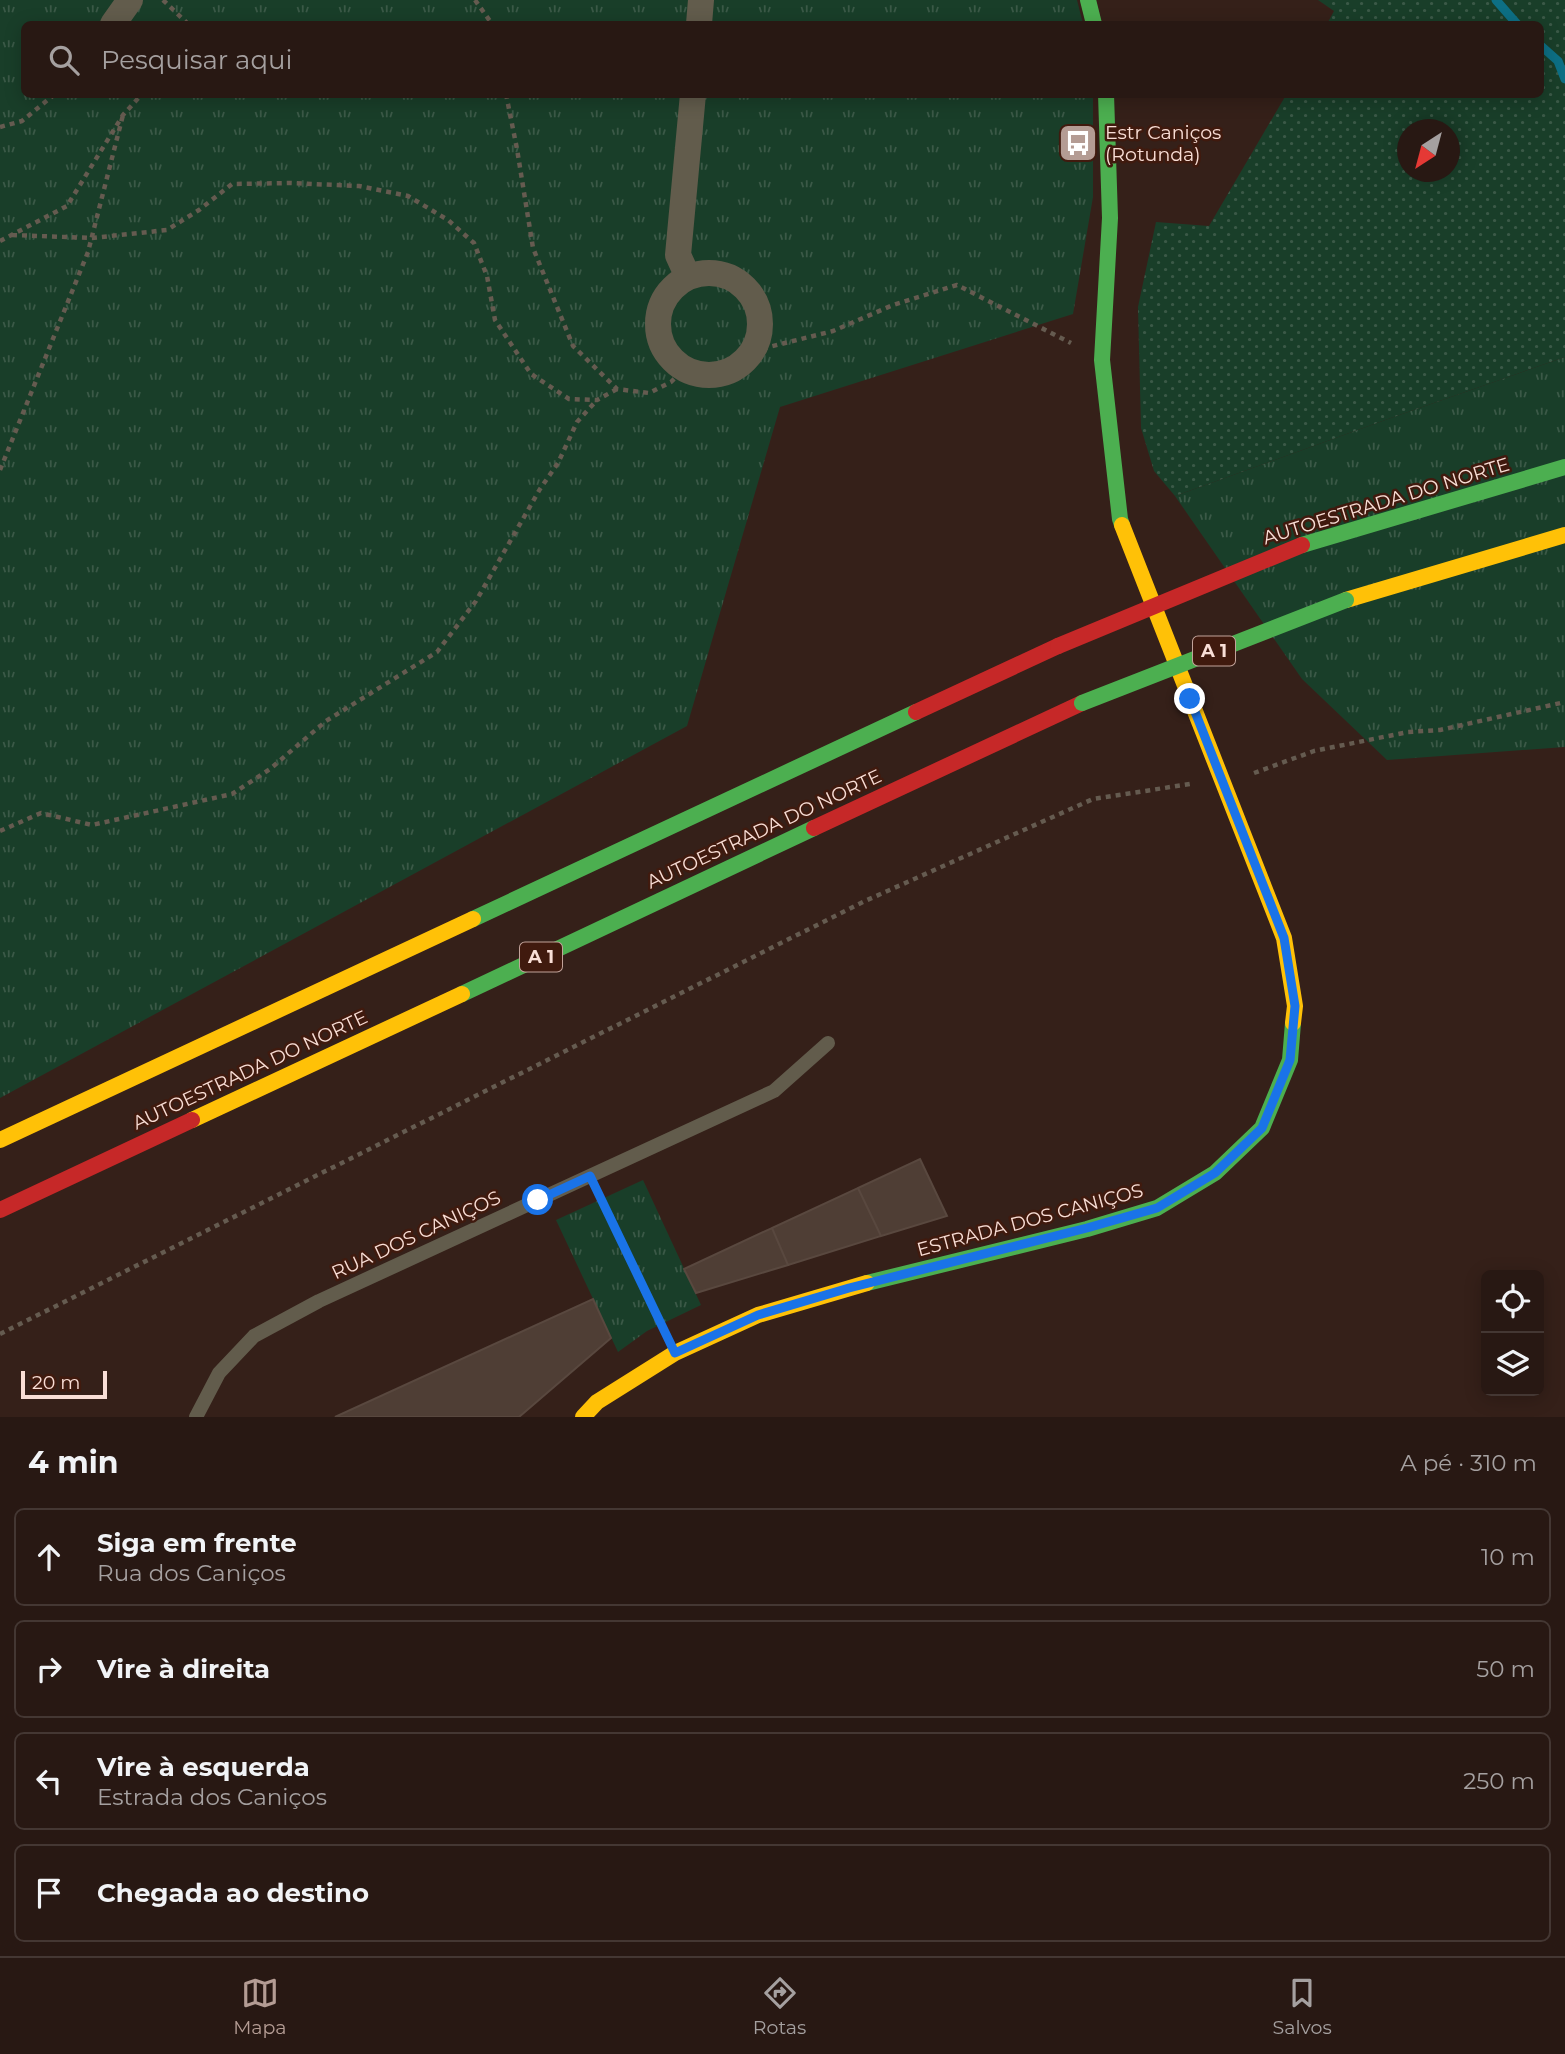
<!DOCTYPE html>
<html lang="pt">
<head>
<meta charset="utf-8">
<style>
	body { margin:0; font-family:Montserrat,sans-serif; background:#342521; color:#f1f3f6 }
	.controls { position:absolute; right:21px; bottom:21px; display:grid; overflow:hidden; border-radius:10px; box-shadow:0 4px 18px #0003 }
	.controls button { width:63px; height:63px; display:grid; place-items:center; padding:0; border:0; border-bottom:2px solid #443733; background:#281813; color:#f1f3f6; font:35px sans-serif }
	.compass { position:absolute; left:1397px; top:119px; width:63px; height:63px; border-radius:50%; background:#281813; box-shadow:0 4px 18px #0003; rotate:216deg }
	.scale { position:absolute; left:21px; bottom:18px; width:86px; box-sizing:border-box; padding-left:7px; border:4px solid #f9ded6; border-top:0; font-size:19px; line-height:24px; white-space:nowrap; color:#f9ded6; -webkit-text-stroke:5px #401a0e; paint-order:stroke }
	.stop { position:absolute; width:21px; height:21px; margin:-16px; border:5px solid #1a73e8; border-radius:50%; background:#fff }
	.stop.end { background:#1a73e8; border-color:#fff; box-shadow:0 2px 7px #0008 }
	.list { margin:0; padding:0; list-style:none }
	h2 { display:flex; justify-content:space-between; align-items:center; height:91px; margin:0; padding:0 28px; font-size:30px }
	h2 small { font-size:23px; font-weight:400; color:#a5a0a0 }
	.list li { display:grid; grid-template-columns:46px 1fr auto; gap:21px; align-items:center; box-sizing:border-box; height:98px; margin:0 14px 14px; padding:0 14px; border:2px solid #443733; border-radius:10px }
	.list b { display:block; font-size:26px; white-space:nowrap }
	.list p { margin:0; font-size:23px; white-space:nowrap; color:#a5a0a0 }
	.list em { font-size:23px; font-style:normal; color:#a5a0a0 }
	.icon { flex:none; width:38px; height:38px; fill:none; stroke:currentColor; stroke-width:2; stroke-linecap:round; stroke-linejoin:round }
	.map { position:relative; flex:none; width:1565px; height:1417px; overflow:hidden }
	.search { position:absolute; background:#281813; box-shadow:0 4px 18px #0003; left:21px; right:21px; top:21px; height:77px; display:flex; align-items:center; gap:18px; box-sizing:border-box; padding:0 24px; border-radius:10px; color:#a5a0a0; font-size:26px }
	.sheet { height:539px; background:#281813 }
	nav { display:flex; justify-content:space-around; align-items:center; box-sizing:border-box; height:98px; border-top:2px solid #443733; background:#281813; font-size:19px; color:#a5a0a0 }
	nav a { display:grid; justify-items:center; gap:4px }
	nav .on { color:#b49c94 }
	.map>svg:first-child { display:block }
	.grass { fill:url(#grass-tufts) }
	.garden { fill:url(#garden-dots); fill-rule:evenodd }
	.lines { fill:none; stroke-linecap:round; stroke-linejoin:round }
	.stream { stroke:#0d6f84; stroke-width:9 }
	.building { fill:#4f3e35; stroke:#59483f; stroke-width:2 }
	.path { stroke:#655b50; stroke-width:4.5; stroke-dasharray:5 5; stroke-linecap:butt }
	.lane { stroke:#625c4c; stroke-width:14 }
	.street { stroke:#625c4c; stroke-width:26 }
	.fast { stroke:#4caf50; stroke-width:16 }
	.slow { stroke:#ffc107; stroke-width:16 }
	.jam { stroke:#c62828; stroke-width:16 }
	.fast-bridge { stroke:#4caf50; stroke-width:16 }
	.jam-bridge { stroke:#c62828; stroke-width:16 }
	.route { stroke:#1a73e8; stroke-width:9 }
	.labels { text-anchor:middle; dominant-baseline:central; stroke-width:5; stroke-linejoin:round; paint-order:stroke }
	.shield { fill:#401a0e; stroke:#c2a39a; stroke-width:2 }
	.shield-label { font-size:18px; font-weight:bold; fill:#f9ded6 }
	.poi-label { font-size:19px; fill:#f9ded6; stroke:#401a0e; text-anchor:start }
	.street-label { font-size:19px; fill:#f9ded6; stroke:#401a0e }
</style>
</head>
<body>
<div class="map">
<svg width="1565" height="1417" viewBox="0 0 1565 1417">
	<defs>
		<pattern id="grass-tufts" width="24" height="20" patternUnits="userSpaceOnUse" patternTransform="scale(1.75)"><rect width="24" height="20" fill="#193e29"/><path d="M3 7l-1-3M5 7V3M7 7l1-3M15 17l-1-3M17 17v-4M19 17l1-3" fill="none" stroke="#3b5947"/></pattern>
		<pattern id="garden-dots" width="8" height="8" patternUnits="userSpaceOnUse" patternTransform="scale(1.75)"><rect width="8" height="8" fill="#193e29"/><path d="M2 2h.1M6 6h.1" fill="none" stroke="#3b5947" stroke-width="1.8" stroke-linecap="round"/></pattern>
	</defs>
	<rect width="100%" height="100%" fill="#352019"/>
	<!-- grass -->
	<path class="grass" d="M0 0H1077L1083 24H24V94L1093 95V197L1073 314 780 407 687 726 0 1098Z
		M1565 357V747L1387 760 1302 679 1175 496 1388 419Z
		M643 1180 701 1305 647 1331 618 1352 556 1220Z"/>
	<!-- garden -->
	<path class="garden" d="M1318 0H1565V357L1388 419 1175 496 1154 471 1141 428 1138 307 1156 222 1209 226 1286 95 1540 94V24H1327L1334 11ZM1408 130H1450V172H1408Z"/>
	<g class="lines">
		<!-- stream -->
		<path class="stream" d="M1496 0 1517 24
			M1540 45 1558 61 1565 79"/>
	</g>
	<!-- building -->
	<path class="building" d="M920 1159 947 1216 881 1236 858 1188Z
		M858 1188 881 1236 788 1265 772 1228Z
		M772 1228 788 1265 696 1293 684 1269Z
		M593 1299 611 1338 519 1417H335Z"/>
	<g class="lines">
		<!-- path -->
		<path class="path" d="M163 0 186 22 185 24
			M475 0 492 24
			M506 94 517 149 533 248 573 346 617 389 649 393 671 382 684 369
			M0 127 22 121 55 94
			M12 235 92 238 167 230 199 210 232 184 290 183 359 186 408 196 448 220 474 243 487 276 495 320 531 374 569 399 597 400 617 389
			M0 241 67 206 123 115 142 94
			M753 351 833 331 893 305 957 285 1071 343
			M0 470 88 252 123 115
			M1254 773 1314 751 1408 732 1440 730 1565 702
			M0 831 41 813 92 825 232 794 270 769 326 721 437 652 476 601 540 489 558 463 577 422 597 400
			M598 1193 661 1323
			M0 1334 865 901 1093 799 1190 784"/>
		<!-- lane -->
		<path class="lane" d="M196 1417 219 1373 254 1336 319 1301 774 1091 828 1043"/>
		<!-- street -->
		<path class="street" d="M113 24 130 0
			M699 24 701 0
			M658 324a51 51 0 1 1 102 0a51 51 0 1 1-102 0Z
			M688 277 678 255 693 94"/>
		<!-- fast -->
		<path class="fast" d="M1088 0 1094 24
			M1106 94 1110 218 1102 360 1120 519 1122 525
			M1302 545 1565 467
			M473 919 916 712
			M462 994 814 828
			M867 1283 1087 1229 1157 1208 1215 1173 1262 1128 1290 1060 1293 1023"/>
		<!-- slow -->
		<path class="slow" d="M1122 525 1284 938 1295 1006 1293 1023
			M1346 600 1565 535
			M192 1120 462 994
			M0 1140 473 919
			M583 1417 597 1402 675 1353 758 1315 867 1283"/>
		<!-- jam -->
		<path class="jam" d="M916 712 1058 646
			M814 828 1082 703
			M0 1210 192 1120"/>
		<!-- fast-bridge -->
		<path class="fast-bridge" d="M1082 703 1346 600"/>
		<!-- jam-bridge -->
		<path class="jam-bridge" d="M1058 646 1302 545"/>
	</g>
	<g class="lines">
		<!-- route -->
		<path class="route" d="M538 1200 590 1176 675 1353 758 1315 849 1288 1087 1228 1157 1208 1215 1173 1262 1128 1290 1060 1295 1006 1284 938 1190 699"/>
	</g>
	<!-- icons -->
	<defs>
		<g id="bus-square" transform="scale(2.0125)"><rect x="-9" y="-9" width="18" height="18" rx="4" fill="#b49c94" stroke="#401a0e"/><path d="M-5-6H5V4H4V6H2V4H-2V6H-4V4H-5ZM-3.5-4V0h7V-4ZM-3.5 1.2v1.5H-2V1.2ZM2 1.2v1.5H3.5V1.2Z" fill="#fff"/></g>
	</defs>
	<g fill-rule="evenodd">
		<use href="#bus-square" x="1078" y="143"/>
	</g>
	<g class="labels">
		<!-- shield labels -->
		<g class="shield">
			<rect x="1193" y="636.5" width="42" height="29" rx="5"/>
			<rect x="520" y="942.5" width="42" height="29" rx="5"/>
		</g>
		<g class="shield-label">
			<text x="1214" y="651">A 1</text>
			<text x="541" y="957">A 1</text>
		</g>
		<!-- poi labels -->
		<g class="poi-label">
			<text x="1105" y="132">Estr Caniços<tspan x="1105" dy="22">(Rotunda)</tspan></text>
		</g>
		<!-- street labels -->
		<g class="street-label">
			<text transform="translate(1386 501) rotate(-17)">AUTOESTRADA DO NORTE</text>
			<text transform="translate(764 829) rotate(-25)">AUTOESTRADA DO NORTE</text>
			<text transform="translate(250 1070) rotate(-25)">AUTOESTRADA DO NORTE</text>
			<text transform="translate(1030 1220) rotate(-15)">ESTRADA DOS CANIÇOS</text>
			<text transform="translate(416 1235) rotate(-25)">RUA DOS CANIÇOS</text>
		</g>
	</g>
</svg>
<div class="controls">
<button><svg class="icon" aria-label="locate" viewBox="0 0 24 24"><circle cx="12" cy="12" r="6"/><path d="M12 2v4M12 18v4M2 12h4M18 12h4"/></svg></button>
<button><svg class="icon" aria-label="layers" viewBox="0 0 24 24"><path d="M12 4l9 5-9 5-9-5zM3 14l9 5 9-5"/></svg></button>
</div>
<svg class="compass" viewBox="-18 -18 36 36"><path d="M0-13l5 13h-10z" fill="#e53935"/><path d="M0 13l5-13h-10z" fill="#a5a0a0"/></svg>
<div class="scale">20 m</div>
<div class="stop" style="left:538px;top:1200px"></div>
<div class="stop end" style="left:1190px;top:699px"></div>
<div class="search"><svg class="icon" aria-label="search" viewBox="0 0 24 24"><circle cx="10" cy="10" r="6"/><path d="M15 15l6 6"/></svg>Pesquisar aqui</div>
</div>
<section class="sheet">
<h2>4 min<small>A pé · 310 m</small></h2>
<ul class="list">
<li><svg class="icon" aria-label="ahead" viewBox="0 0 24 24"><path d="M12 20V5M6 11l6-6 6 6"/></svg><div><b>Siga em frente</b><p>Rua dos Caniços</p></div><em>10 m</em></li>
<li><svg class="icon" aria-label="right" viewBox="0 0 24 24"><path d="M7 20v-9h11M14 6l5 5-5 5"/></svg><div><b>Vire à direita</b></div><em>50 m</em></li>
<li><svg class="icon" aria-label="left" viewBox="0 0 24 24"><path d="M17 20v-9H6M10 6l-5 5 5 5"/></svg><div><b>Vire à esquerda</b><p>Estrada dos Caniços</p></div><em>250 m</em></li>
<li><svg class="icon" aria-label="arrive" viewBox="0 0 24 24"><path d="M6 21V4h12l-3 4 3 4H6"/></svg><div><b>Chegada ao destino</b></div></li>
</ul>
</section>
<nav>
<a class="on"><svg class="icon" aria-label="map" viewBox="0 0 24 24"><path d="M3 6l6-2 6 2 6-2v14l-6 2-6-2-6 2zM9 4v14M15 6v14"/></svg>Mapa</a>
<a><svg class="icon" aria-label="directions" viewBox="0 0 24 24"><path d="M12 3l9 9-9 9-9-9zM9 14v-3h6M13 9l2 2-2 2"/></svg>Rotas</a>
<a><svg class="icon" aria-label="saved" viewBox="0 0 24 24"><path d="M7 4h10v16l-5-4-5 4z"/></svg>Salvos</a>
</nav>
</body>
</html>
